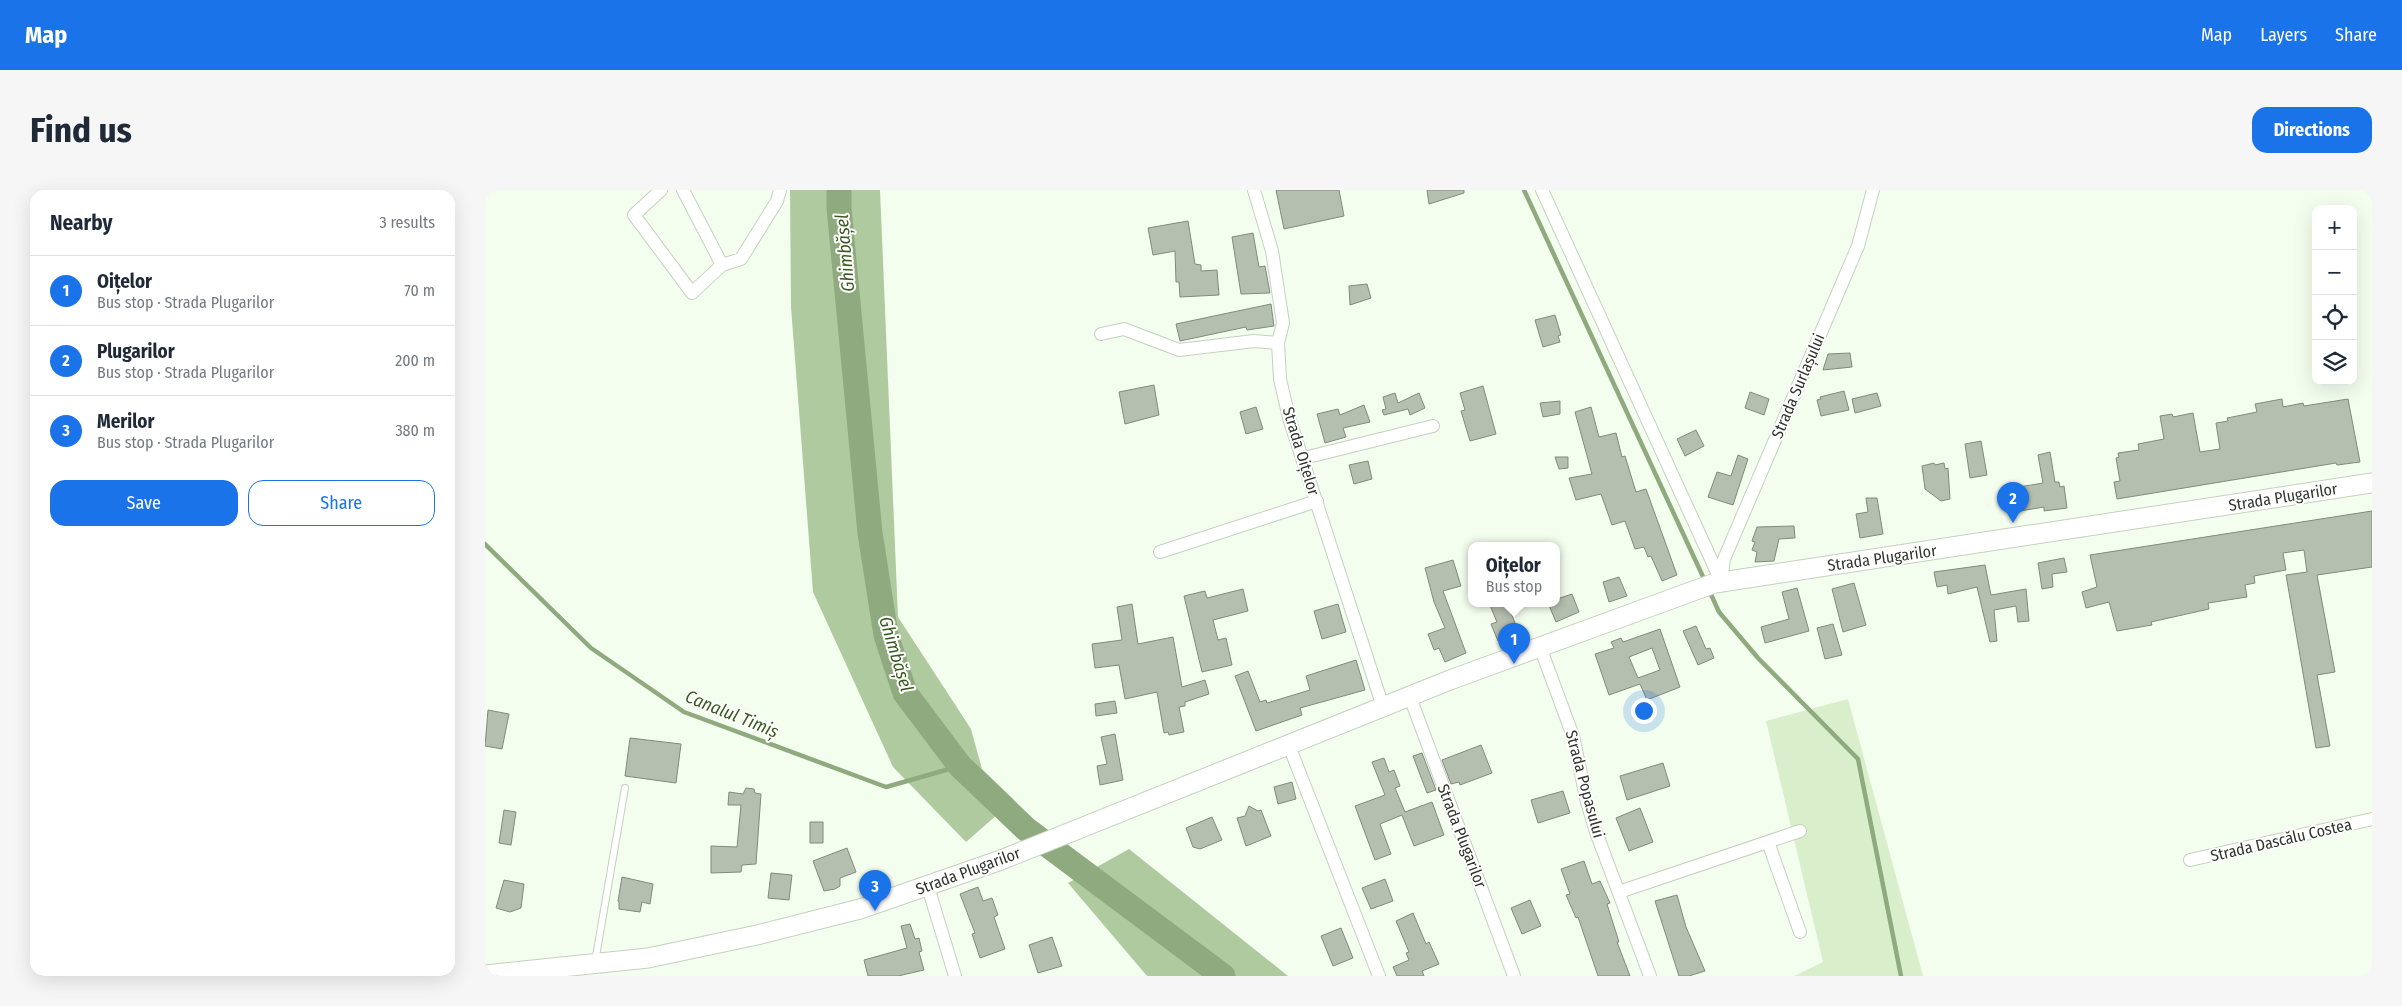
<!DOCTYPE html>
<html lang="en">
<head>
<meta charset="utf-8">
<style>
	body { margin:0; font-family:"Fira Sans Condensed",sans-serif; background:#f6f6f7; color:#1f2937 }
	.controls { position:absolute; right:15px; top:15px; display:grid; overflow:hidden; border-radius:10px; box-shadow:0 5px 20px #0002 }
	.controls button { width:45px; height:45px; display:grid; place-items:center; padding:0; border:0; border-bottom:1px solid #e0e1e3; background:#fff; color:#1f2937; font:25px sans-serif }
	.you { position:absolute; left:1158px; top:520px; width:18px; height:18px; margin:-12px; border:4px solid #fff; border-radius:50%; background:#1a73e8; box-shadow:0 0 0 8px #1a73e833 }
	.badge { display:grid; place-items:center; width:32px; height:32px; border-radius:50%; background:#1a73e8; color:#fff; font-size:16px; font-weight:700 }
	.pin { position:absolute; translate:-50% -41px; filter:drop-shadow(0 1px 2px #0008) }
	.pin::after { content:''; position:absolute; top:26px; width:18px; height:15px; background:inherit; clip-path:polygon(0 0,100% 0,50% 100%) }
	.popup { position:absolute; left:983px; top:352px; width:92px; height:65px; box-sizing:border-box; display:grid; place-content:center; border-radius:10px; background:#fff; filter:drop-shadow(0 1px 4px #0005); font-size:16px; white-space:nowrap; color:#747a83 }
	.popup b { font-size:19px; color:#1f2937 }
	.popup::after { content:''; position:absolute; left:50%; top:100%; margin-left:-10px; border:10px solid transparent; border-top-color:#fff }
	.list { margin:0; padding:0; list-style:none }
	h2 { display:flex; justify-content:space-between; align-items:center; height:65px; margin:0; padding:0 20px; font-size:21px }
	h2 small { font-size:16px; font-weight:400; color:#747a83 }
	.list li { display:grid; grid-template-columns:32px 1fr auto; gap:15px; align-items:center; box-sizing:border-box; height:70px; padding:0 20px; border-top:1px solid #e0e1e3 }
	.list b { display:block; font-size:19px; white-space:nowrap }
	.list p { margin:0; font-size:16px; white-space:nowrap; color:#747a83 }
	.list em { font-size:16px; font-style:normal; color:#747a83 }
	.actions { display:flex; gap:10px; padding:15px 20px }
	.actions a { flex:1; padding:11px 0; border:1px solid #1a73e8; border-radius:15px; text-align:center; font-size:18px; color:#1a73e8 }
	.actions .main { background:#1a73e8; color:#fff }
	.icon { flex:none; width:28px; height:28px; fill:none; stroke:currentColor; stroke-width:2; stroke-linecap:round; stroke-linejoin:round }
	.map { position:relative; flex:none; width:1887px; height:786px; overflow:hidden; border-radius:15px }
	header { display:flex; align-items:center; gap:30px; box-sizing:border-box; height:70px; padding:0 25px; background:#1a73e8; color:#fff }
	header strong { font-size:24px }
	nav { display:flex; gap:28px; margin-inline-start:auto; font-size:18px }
	.intro { display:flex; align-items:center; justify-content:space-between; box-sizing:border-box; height:120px; padding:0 30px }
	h1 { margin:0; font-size:35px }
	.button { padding:12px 22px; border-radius:15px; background:#1a73e8; color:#fff; font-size:18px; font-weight:700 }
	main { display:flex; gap:30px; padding:0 30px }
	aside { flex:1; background:#fff; border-radius:15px; box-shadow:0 5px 20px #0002 }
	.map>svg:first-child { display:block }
	.green { fill:#d9eecb }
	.forest { fill:#afca9e }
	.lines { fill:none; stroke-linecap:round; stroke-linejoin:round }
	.stream { stroke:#90aa7f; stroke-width:4.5 }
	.river { stroke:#90aa7f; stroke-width:25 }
	.building { fill:#b5bfaf; stroke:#818a7c; fill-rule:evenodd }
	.lane-casing { stroke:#c6d0c0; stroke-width:8 }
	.street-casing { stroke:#c6d0c0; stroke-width:14 }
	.secondary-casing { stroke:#c6d0c0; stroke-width:21 }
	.lane { stroke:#fff; stroke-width:6 }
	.street { stroke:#fff; stroke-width:12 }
	.secondary { stroke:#fff; stroke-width:19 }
	.labels { text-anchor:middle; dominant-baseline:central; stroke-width:4; stroke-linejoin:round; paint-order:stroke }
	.street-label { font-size:16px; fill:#32362f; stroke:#fff }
	.water-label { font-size:18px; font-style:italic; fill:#385a1d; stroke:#fff }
</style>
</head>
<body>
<header>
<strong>Map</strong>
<nav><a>Map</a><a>Layers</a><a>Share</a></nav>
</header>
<div class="intro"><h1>Find us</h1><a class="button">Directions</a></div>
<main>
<aside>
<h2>Nearby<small>3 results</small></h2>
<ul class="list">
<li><span class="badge">1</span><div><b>Oițelor</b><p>Bus stop · Strada Plugarilor</p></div><em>70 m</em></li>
<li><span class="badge">2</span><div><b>Plugarilor</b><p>Bus stop · Strada Plugarilor</p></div><em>200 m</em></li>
<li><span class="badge">3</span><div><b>Merilor</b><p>Bus stop · Strada Plugarilor</p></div><em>380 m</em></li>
</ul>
<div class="actions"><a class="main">Save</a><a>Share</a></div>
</aside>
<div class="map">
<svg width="1887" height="786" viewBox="0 0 1887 786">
	<rect width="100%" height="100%" fill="#f4feee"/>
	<!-- green -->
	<path class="green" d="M1363 509 1438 786H1309L1338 772 1281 531Z"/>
	<!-- forest -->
	<path class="forest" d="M305 0H395L413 427 486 539 497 579 529 610 481 652 408 577 328 402 306 117Z
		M644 659 803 786H662L583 693Z"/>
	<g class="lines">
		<!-- stream -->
		<path class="stream" d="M1039 0 1220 391
			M0 354 106 458 199 522 401 597 475 576
			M1224 400 1234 422 1273 468 1373 569 1416 786"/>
		<!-- river -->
		<path class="river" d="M354 0V18L385 343 401 445 420 503 475 576 541 639 738 786"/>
	</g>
	<!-- building -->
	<path class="building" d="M791 0H854L859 26 799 39Z
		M942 0H979V3L944 14Z
		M703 31 710 74 716 75V81L732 80 734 105 695 107 694 92H691L690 61 668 65 663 38Z
		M768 43 774 77 780 76 785 103 756 104 747 47Z
		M882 94 886 108 865 115 864 96Z
		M786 114 789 136 762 140 761 137 695 151 691 134Z
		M1070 125 1076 145 1073 146 1075 152 1058 157 1050 130Z
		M1365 163 1367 177 1338 180 1343 164Z
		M669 195 674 225 640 234 634 202Z
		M998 196 1011 244 985 251 976 221 980 220 975 203Z
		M1359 201 1364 220 1336 226 1332 210 1336 209 1335 207Z
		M1265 202 1284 209 1279 225 1260 218Z
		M910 203 913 213 934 203 940 218 925 225 923 219 899 225 897 220 901 219 898 207Z
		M1392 203 1396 216 1370 223 1367 209Z
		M1797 209 1798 217 1818 213 1819 216 1863 209 1875 272 1852 275 1851 273 1632 309 1629 292 1635 291 1631 268 1634 267 1633 263 1654 260 1653 254 1679 249 1675 226 1687 224 1688 227 1708 223 1715 262 1735 259 1731 233 1743 231 1742 228 1772 222 1770 214Z
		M1075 211V224L1058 227 1055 213Z
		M879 215 885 232 858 238 861 247 840 253 832 224 853 219 855 225Z
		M771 217 778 239 761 244 755 222Z
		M1106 217 1114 247 1131 243 1137 267 1140 266 1151 302 1161 299 1192 385 1177 391 1166 366 1163 367 1159 357 1150 359 1140 331 1127 335 1116 304 1091 310 1084 288 1107 284 1090 222Z
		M1211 240 1219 256 1200 266 1192 249Z
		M1496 251 1502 285 1485 288 1480 254Z
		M1565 262 1570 292H1574L1575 297 1579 296 1582 318 1559 321V317L1523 323 1521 312 1530 311 1528 298 1558 293 1553 265Z
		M1253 265 1263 269 1248 315 1223 307 1232 282 1246 286Z
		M1070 267H1083V278L1074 279Z
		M883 271 887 289 869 294 864 275Z
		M1449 273 1450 275 1459 273 1460 279 1463 278 1465 309 1456 311 1440 299 1437 276Z
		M1381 308H1392L1398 344 1375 348 1371 324 1383 322Z
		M1887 321V377L1832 385 1850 482 1832 485 1845 556 1831 558 1801 385 1822 382 1819 360 1798 363 1801 380 1769 386 1770 393 1760 395 1762 407 1723 413 1724 419 1666 432 1667 435 1632 441 1624 412 1601 418 1597 402 1612 397 1605 365Z
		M1309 336 1310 348 1294 349 1289 371 1270 372 1272 362 1267 360 1270 352 1267 351 1272 337Z
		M1579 368 1582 382 1567 384 1568 397 1557 399 1553 373Z
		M968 370 976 396 958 401 981 463 960 472 954 458 949 460 943 444 960 438 949 412 940 378Z
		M1500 375 1506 405 1541 399 1544 431 1533 432 1531 416 1509 420 1512 451 1505 452 1492 397 1463 404 1462 395 1452 397 1449 382Z
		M1134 387 1142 406 1124 412 1118 392Z
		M1369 393 1381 435 1358 442 1347 399Z
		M1312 398 1324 441 1280 453 1276 437 1304 429 1297 402Z
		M758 399 763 421 728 430 733 450 741 448 747 475 717 482 699 406 720 401 722 408Z
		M1087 404 1094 422 1071 432 1063 413H1072V409Z
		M1004 413H1022L1034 443 1013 451 1006 434 1012 432Z
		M647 414 653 454 688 447 697 497 720 490 724 504 700 512V516L694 517 699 542 684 545 683 542 679 543 672 502 640 509 634 475 610 478 607 454 637 450 632 417Z
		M853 414 861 442 837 449 829 421Z
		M1348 434 1357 465 1340 469 1332 438Z
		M1211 436 1221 459 1225 458 1229 468 1213 475 1198 441Z
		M1175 439 1195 497 1162 510 1155 494 1124 505 1110 464 1129 458 1126 452 1136 448 1138 452ZM1167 458 1175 480 1153 488 1144 467Z
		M871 470 880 500 815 518 817 525 771 541 750 486 763 481 775 512 781 510 782 513 825 500 821 486Z
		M630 511 632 523 611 526 610 514Z
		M3 520 24 524 17 559 0 556Z
		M630 544 638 590 615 595 612 576 622 574 616 547Z
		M145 548 196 554 191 593 140 586Z
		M996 555 1007 583 975 595 974 592 966 594 957 570Z
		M937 563 951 600 942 603 928 566Z
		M899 568 904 582 909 580 915 596 910 598 920 622 947 612 959 645 929 656 917 625 895 634 906 664 890 670 870 616 900 605 887 572Z
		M1178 573 1185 596 1142 610 1135 586Z
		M807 592 811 609 793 614 789 597Z
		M261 598 269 599 270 603 276 604 271 674 257 675 256 682 226 683V656L252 657 256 615H243L244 602 258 604Z
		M1078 601 1085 623 1053 633 1046 610Z
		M764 616 773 621 776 620 786 646 761 656 752 628 760 626Z
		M1155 618 1168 652 1144 661 1131 628Z
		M19 620 31 622 26 655 14 653Z
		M727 627 737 650 715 659 708 657 701 638Z
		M325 632H338V653H325Z
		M362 658 371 682 355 688V696L350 699 339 701 328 671Z
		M1099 671 1107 694 1115 691 1125 713 1122 714 1134 752H1132L1145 786H1113L1093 727 1091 728 1081 705 1085 704 1076 679Z
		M286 683 307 685 304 710 283 708Z
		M137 687 168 694 165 714 157 712 155 722 134 719V712L133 711Z
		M900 689 908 711 886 719 877 698Z
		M19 690 39 694 36 718 25 722 11 718Z
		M493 697 498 711 507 708 513 725 509 727 520 759 495 768 487 744 490 743 475 704Z
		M1192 705 1201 737 1220 781 1204 786H1194L1170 711Z
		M1045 710 1056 736 1037 744 1026 718Z
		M928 723 941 754 944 752 954 774 937 781 939 786H912L908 777 924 770 921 763 924 762 911 731Z
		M425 734 430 749 434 748 437 761 434 762 439 780 413 786H383L379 770 422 758 416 736Z
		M856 738 868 768 848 776 836 746Z
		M567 747 577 776 553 783 544 755Z"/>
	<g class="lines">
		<!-- lane casing -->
		<g class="lane-casing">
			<path id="lane" d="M110 772 140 598"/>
		</g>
		<!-- street casing -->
		<g class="street-casing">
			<path id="street" d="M176 0 149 25 207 103 237 75 256 69 292 11 295 0
				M198 0 237 75
				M769 0 787 61 798 133 793 153 795 189 804 228 898 517
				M1057 0 1236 391
				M616 144 639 139 694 160 769 151 793 153
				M819 268 948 236
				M675 362 832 311
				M1236 391 1239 369 1373 56 1388 0
				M1055 457 1088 546 1102 612 1111 642 1165 786
				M925 507 1029 786
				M803 553 894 786
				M1283 652 1315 742
				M1705 670 1887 629
				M443 697 470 786
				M1134 702 1315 641"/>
		</g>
		<!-- secondary casing -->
		<g class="secondary-casing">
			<path id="secondary" d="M0 785 163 768 272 745 375 719 516 670 965 490 1230 393 1887 293"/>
		</g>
		<!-- lane -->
		<use href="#lane" class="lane"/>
		<!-- street -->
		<use href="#street" class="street"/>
		<!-- secondary -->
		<use href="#secondary" class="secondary"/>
	</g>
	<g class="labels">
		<!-- street labels -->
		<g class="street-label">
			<text transform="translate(1313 196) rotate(-67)">Strada Surlașului</text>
			<text transform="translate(816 261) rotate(73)">Strada Oițelor</text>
			<text transform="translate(1798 307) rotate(-9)">Strada Plugarilor</text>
			<text transform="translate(1397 368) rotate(-8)">Strada Plugarilor</text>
			<text transform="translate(1100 594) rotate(75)">Strada Popasului</text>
			<text transform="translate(977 646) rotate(69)">Strada Plugarilor</text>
			<text transform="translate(1796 650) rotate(-13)">Strada Dascălu Costea</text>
			<text transform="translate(483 681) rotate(-20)">Strada Plugarilor</text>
		</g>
		<!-- water labels -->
		<g class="water-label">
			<text transform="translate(360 63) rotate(-95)">Ghimbășel</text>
			<text transform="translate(411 464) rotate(73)">Ghimbășel</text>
			<text transform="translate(247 524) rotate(22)">Canalul Timiș</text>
		</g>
	</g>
</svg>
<div class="controls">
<button>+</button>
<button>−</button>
<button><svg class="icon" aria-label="locate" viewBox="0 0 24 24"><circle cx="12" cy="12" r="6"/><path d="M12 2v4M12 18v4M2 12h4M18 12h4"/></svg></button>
<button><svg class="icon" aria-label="layers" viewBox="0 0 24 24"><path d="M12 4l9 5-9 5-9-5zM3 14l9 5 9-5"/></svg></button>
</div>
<div class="you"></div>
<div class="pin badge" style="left:1029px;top:474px">1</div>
<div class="popup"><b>Oițelor</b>Bus stop</div>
<div class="pin badge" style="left:1528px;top:333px">2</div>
<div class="pin badge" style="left:390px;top:721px">3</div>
</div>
</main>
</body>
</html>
